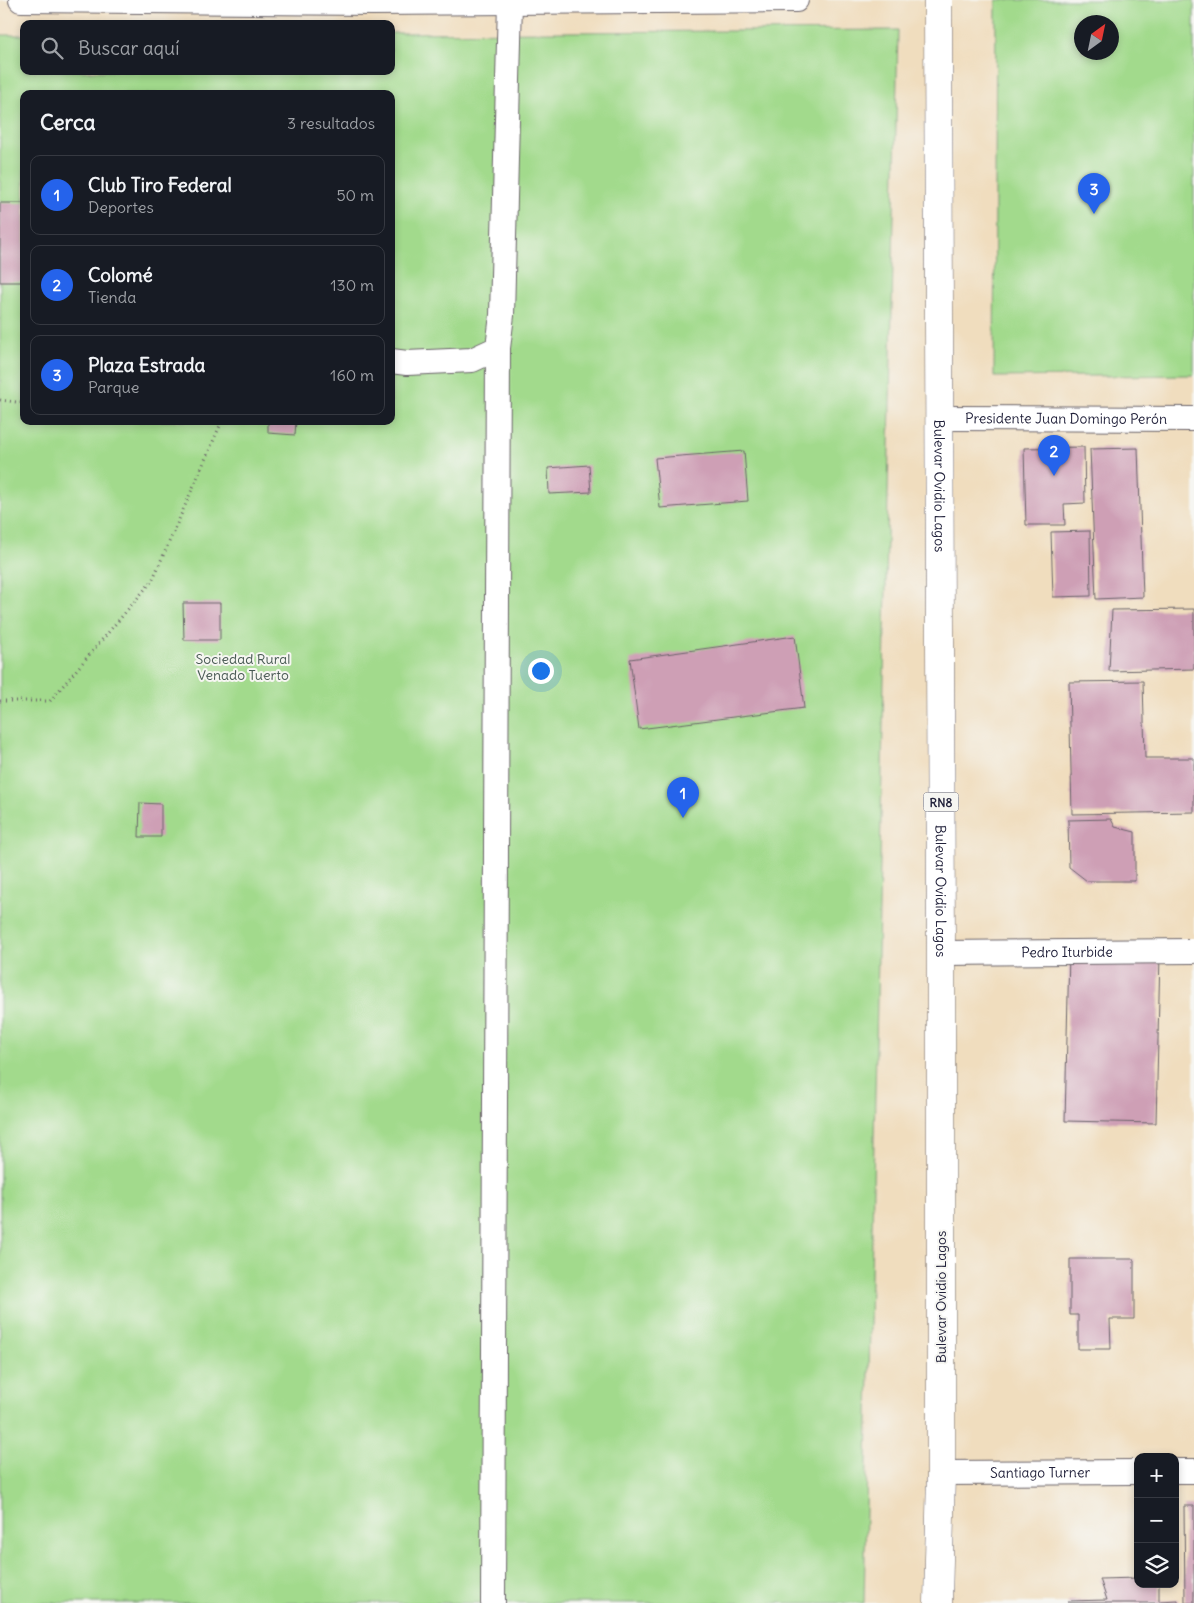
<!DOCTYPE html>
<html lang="es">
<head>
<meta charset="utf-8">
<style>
	body { margin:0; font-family:Delius,sans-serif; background:#20242c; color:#f1f3f6 }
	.controls { position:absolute; right:15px; bottom:15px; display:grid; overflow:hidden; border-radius:10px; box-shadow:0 2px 8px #0003 }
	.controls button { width:45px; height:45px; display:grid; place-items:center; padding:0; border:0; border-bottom:1px solid #363941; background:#171b24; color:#f1f3f6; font:25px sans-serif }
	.compass { position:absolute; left:1074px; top:15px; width:45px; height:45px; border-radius:50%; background:#171b24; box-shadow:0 2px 8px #0003; rotate:33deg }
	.you { position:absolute; left:540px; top:670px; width:18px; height:18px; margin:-12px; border:4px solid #fff; border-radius:50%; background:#1a73e8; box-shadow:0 0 0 8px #1a73e833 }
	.badge { display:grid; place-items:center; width:32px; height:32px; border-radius:50%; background:#2563eb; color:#fff; font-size:16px; font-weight:700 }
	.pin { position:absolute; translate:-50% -41px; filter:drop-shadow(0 1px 2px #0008) }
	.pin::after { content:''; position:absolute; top:26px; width:18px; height:15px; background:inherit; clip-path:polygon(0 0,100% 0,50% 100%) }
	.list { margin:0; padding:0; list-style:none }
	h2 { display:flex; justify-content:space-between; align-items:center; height:65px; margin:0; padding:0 20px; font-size:21px }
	h2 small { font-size:16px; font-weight:400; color:#9ea1a6 }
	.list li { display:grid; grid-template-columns:32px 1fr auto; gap:15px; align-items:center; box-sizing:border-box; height:80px; margin:0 10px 10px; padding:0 10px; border:1px solid #363941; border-radius:10px }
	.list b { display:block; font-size:19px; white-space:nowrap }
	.list p { margin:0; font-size:16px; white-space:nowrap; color:#9ea1a6 }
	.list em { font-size:16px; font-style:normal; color:#9ea1a6 }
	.icon { flex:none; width:28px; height:28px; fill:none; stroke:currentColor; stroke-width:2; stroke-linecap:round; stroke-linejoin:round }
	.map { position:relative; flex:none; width:1194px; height:1603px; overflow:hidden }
	.search { position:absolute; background:#171b24; box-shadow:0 2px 8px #0003; left:20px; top:20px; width:375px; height:55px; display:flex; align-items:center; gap:12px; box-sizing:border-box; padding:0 18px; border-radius:10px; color:#9ea1a6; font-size:19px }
	.panel { position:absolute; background:#171b24; box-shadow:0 2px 8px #0003; left:20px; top:90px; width:375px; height:335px; border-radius:10px }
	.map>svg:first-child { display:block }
	.green { fill:#a2da8c; stroke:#627e64; fill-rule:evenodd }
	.building { fill:#ce9fb5 }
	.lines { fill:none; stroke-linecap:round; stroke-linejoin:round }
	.minor-casing { stroke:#6a6369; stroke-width:26 }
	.trunk-casing { stroke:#6a6369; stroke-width:29 }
	.path { stroke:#6a6369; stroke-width:3; stroke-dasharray:1 4; stroke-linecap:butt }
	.minor { stroke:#fff; stroke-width:24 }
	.trunk { stroke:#fff; stroke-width:28 }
	.labels { text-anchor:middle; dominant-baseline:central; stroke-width:4; stroke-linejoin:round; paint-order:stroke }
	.shield { fill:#f6f6f2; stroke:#626272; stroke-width:1 }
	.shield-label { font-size:12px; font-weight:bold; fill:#22223b }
	.street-label { font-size:14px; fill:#22223b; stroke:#f6f6f2 }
	.park-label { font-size:14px; fill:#485953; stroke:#f6f6f2 }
</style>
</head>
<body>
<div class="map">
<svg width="1194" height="1603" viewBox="0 0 1194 1603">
	<rect width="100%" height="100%" fill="#f6f6f2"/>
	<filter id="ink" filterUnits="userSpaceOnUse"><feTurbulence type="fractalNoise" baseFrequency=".02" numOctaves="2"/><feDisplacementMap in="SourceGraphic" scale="10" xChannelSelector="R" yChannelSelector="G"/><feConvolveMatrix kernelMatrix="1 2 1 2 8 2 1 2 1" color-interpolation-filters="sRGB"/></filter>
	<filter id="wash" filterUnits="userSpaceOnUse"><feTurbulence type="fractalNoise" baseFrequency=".0096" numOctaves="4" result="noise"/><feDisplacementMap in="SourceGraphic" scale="20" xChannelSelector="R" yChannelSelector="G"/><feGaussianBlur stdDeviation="1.12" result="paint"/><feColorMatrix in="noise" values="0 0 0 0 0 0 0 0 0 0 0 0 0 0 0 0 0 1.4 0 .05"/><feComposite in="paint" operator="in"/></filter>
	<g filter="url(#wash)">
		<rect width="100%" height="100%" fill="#f0ddbe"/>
		<!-- green -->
		<path class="green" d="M996 0H1194V375L994 377ZM1082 22H1112V52H1082Z
			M898 30 864 1603H0V35H24V71H391V33ZM24 94H391V421H24Z"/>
		<g id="blocks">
			<!-- building -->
			<path class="building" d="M0 203H24V282H0Z
				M268 421H296L295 435 268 433Z
				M1084 447 1085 503 1064 504 1065 525H1026L1024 448Z
				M1138 448 1143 597 1096 599 1090 449Z
				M744 451 748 501 660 508 655 458Z
				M589 465 591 492 549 494 548 468Z
				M1090 531 1091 596 1053 597 1051 532Z
				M183 603H220V640H184Z
				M1194 609V669L1109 671 1112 610Z
				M795 636 804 708 639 729 630 659Z
				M1143 681 1145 758H1194V812L1072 814 1069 682Z
				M140 803 161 804V837H139Z
				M1111 819 1115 827 1135 832V881H1087L1069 867 1068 820Z
				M1069 953 1160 955 1156 1123 1065 1121Z
				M1070 1259H1134V1319H1110L1111 1349H1078V1315H1070Z
				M1184 1506H1194V1603H1185Z
				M1138 1578V1584H1159V1601L1178 1600V1603H1068V1601L1107 1600 1100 1579Z"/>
		</g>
	</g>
	<g filter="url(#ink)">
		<use href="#blocks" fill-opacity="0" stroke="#6a6369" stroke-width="1"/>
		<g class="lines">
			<!-- minor casing -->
			<g class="minor-casing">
				<g id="minor">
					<path d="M21 0 373 3 796 0"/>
					<path d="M391 361 407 363 472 360 498 348 502 315 510 2"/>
					<path id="s1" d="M940 418 1194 419"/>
					<path id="s2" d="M941 953 1194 951"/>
					<path d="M1175 1471H1194"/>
					<path id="s3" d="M941 1473 1138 1472"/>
					<path d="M493 1603 498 348"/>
				</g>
			</g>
			<!-- trunk casing -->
			<g class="trunk-casing">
				<g id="trunk">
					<path id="s4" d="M938 0 941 953V1473L938 1603"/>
				</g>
			</g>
			<!-- path -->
			<path class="path" d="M0 400 24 403
				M0 701H50L152 581 222 421"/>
			<!-- minor -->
			<use href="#minor" class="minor"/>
			<!-- trunk -->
			<use href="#trunk" class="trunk"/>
		</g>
	</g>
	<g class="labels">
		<!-- shield labels -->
		<rect class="shield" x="923.5" y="792.5" width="35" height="19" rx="4"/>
		<g class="shield-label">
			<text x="941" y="802">RN8</text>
		</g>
		<!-- street labels -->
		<g class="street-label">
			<text stroke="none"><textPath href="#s1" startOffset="126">Presidente Juan Domingo Perón</textPath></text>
			<text stroke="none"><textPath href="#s4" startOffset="486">Bulevar Ovidio Lagos</textPath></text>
			<text stroke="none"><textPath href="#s4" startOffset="891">Bulevar Ovidio Lagos</textPath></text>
			<text stroke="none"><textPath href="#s2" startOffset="126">Pedro Iturbide</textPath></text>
			<text transform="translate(941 1297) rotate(-90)">Bulevar Ovidio Lagos</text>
			<text stroke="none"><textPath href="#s3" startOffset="99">Santiago Turner</textPath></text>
		</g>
		<!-- park labels -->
		<g class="park-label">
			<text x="243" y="659">Sociedad Rural<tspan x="243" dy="16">Venado Tuerto</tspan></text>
		</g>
	</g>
</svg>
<div class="controls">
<button>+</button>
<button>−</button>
<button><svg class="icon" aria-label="layers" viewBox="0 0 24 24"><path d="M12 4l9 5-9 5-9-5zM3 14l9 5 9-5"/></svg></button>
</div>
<svg class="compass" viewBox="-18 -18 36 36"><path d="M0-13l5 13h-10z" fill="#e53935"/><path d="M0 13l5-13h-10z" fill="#9ea1a6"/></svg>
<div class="you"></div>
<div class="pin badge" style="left:683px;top:818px">1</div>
<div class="pin badge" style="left:1054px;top:476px">2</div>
<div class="pin badge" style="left:1094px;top:214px">3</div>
<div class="search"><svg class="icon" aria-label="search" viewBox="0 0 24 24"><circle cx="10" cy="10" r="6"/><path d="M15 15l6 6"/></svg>Buscar aquí</div>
<section class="panel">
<h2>Cerca<small>3 resultados</small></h2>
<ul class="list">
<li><span class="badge">1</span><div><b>Club Tiro Federal</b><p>Deportes</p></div><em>50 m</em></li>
<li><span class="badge">2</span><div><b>Colomé</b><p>Tienda</p></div><em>130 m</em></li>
<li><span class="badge">3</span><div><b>Plaza Estrada</b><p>Parque</p></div><em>160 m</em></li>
</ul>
</section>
</div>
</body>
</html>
